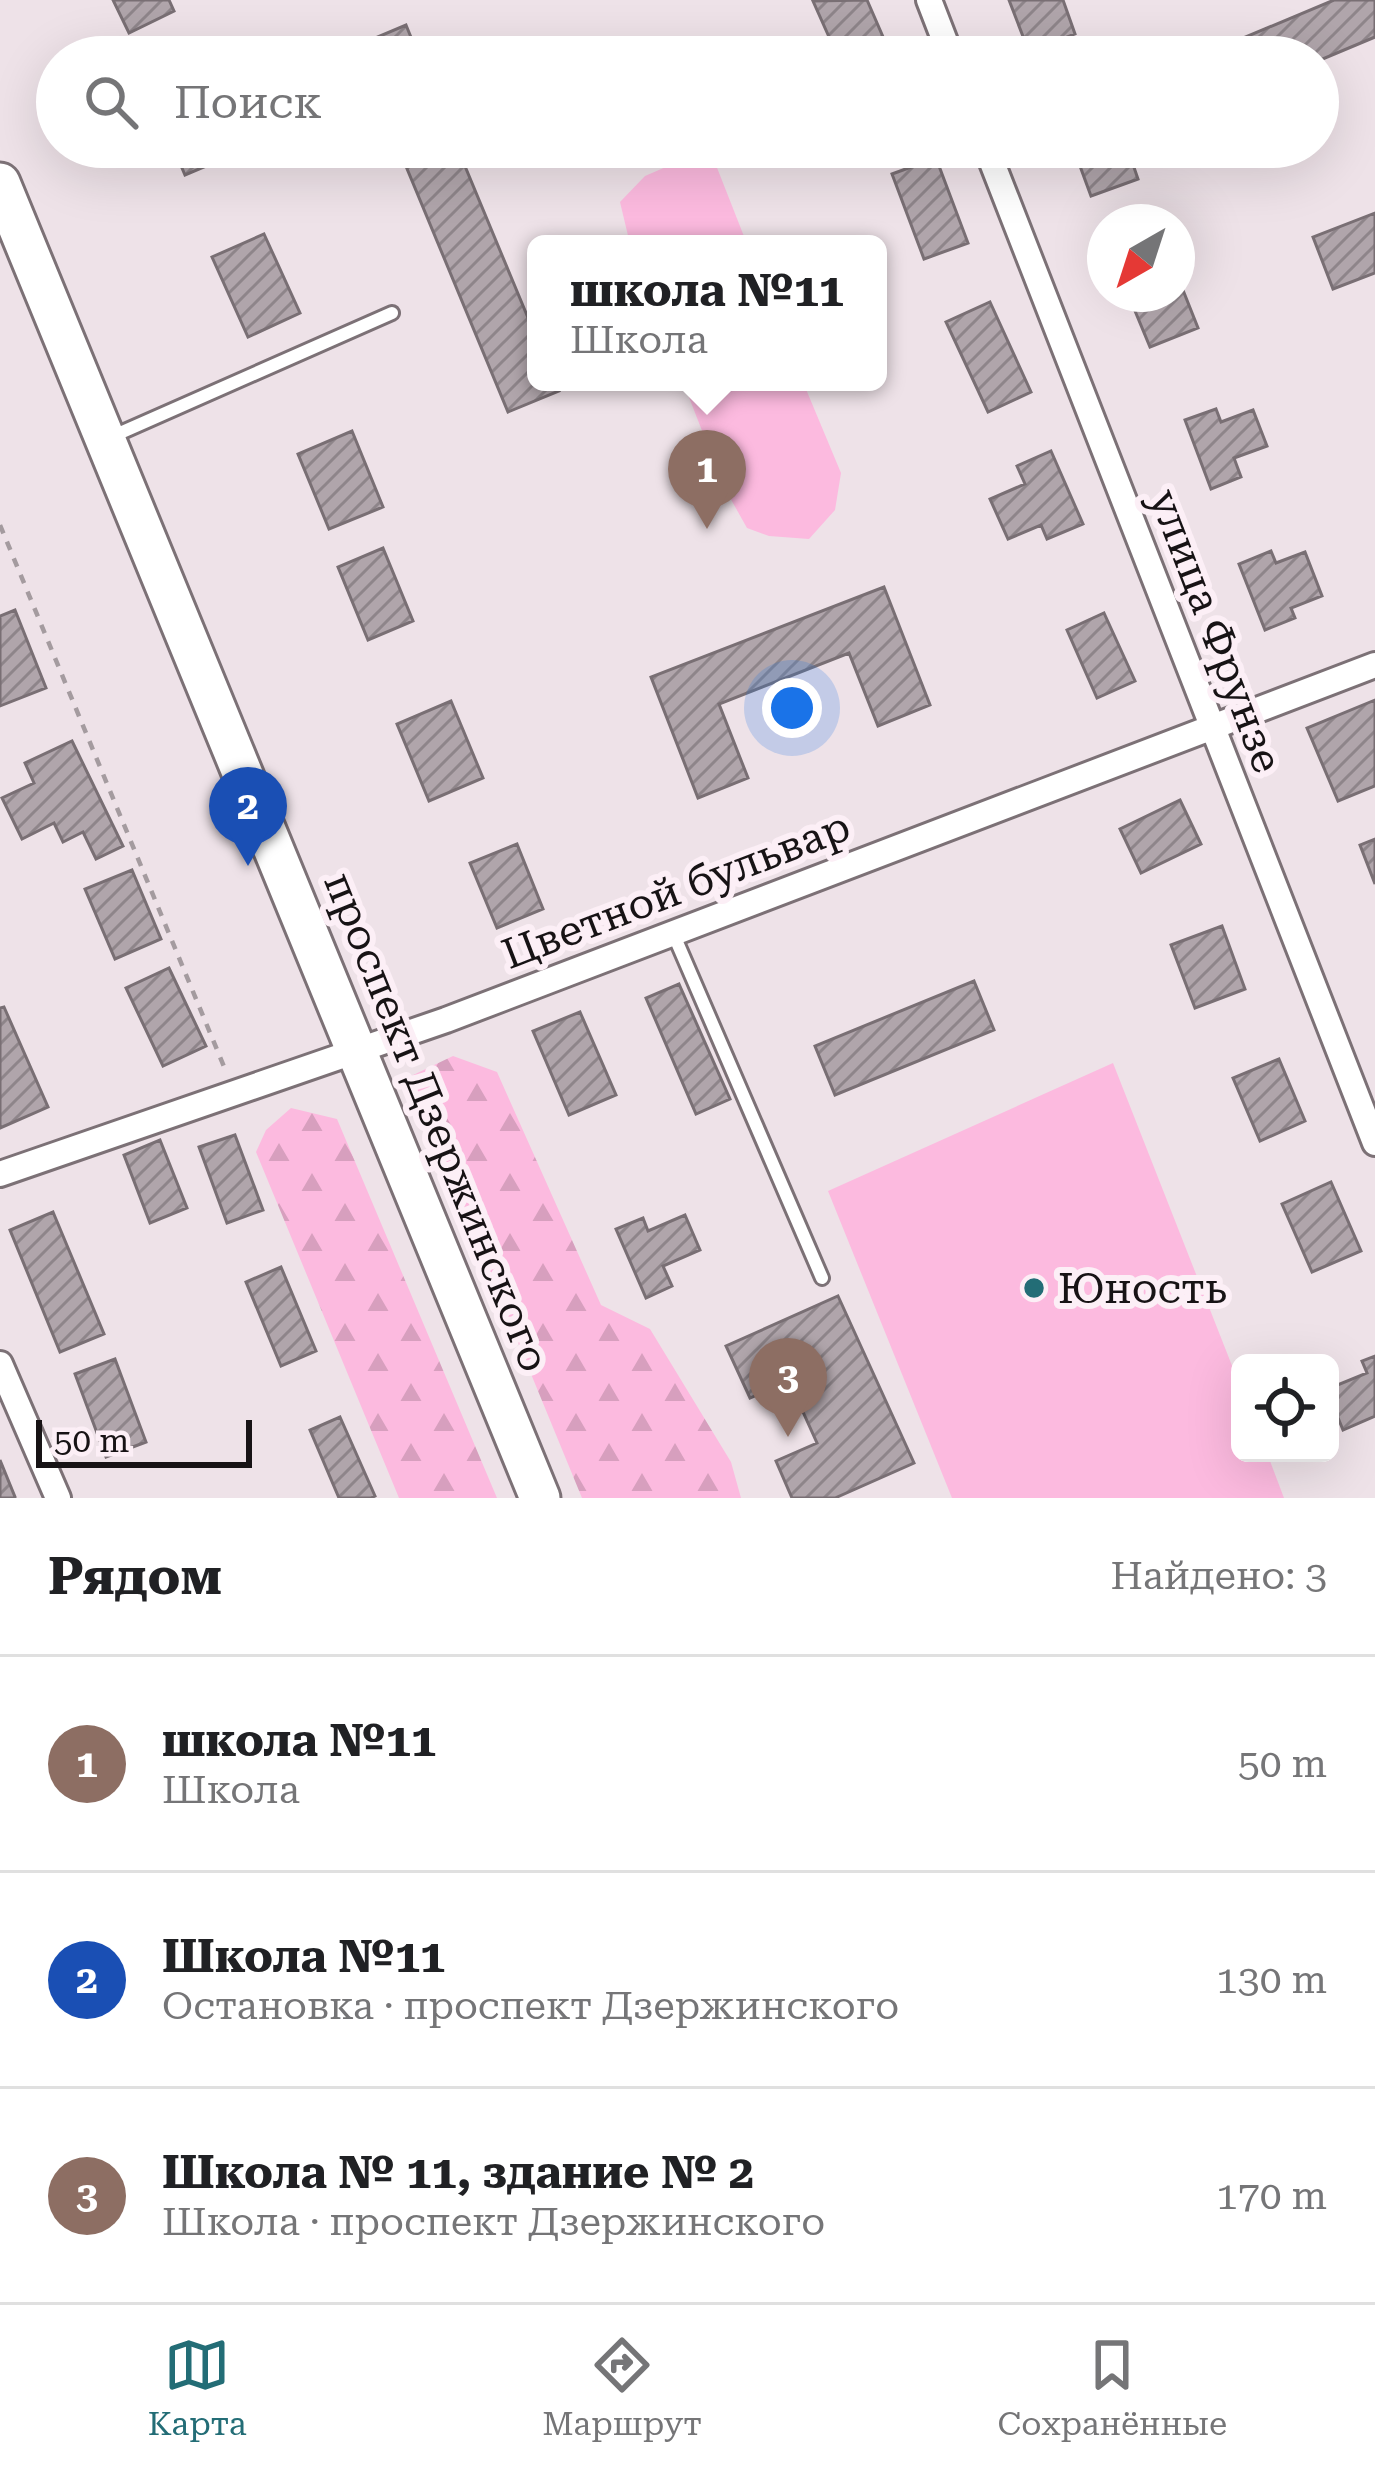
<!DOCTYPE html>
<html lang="ru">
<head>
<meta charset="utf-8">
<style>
	body { margin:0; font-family:"Roboto Serif",serif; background:#f2f2f2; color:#202124 }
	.controls { position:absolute; right:36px; bottom:36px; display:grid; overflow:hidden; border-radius:18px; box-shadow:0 12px 48px #0002 }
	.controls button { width:108px; height:108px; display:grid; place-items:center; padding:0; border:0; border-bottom:3px solid #e0e0e0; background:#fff; color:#202124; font:60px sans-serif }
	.compass { position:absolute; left:1087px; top:204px; width:108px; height:108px; border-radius:50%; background:#fff; box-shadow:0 12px 48px #0002; rotate:219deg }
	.scale { position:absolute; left:36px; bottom:30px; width:216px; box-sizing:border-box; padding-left:12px; border:6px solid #171315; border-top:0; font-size:33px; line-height:42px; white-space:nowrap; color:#171315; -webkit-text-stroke:9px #fceff6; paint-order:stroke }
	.you { position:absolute; left:792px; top:708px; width:42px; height:42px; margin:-30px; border:9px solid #fff; border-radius:50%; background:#1a73e8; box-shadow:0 0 0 18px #1a73e833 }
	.badge { display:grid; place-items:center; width:78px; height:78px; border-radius:50%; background:#236d76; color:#fff; font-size:39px; font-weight:700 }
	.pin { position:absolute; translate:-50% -99px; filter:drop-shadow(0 3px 6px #0008) }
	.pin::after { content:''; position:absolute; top:63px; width:42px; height:36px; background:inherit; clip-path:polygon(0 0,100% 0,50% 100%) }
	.popup { position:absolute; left:527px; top:235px; width:360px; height:156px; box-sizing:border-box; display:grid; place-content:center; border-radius:18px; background:#fff; filter:drop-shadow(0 3px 9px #0005); font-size:39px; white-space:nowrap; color:#757577 }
	.popup b { font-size:45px; color:#202124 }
	.popup::after { content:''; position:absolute; left:50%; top:100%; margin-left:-24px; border:24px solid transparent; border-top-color:#fff }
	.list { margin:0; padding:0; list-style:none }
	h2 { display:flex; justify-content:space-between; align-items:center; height:156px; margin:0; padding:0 48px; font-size:51px }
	h2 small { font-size:39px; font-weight:400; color:#757577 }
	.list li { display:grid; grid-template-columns:78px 1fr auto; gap:36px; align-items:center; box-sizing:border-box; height:216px; padding:0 48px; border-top:3px solid #e0e0e0 }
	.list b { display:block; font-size:45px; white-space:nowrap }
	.list p { margin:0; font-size:39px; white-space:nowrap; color:#757577 }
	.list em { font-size:39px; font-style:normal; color:#757577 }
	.icon { flex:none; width:66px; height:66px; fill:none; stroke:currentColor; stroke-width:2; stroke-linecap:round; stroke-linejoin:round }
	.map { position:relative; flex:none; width:1375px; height:1498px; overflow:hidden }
	.search { position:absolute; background:#fff; box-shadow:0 12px 48px #0002; left:36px; right:36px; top:36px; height:132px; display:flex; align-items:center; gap:30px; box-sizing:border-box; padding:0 42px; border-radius:66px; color:#757577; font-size:45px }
	.sheet { height:804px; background:#fff }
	nav { display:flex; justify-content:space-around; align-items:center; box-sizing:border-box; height:168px; border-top:3px solid #e0e0e0; background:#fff; font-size:33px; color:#757577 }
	nav a { display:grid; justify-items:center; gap:6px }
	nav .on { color:#236d76 }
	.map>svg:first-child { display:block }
	.forest { fill:url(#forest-firs) }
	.park { fill:#fcbadf }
	.building { fill:url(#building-hatch); stroke:#796f74; stroke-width:3 }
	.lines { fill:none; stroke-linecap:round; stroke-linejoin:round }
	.service-casing { stroke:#7c7176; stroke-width:18 }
	.minor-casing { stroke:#7c7176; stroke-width:30 }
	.primary-casing { stroke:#7c7176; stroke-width:45 }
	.path { stroke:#a49b9f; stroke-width:4.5; stroke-dasharray:9 9; stroke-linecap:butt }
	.service { stroke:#fff; stroke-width:12 }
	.minor { stroke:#fff; stroke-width:24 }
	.primary { stroke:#fff; stroke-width:39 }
	.poi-dot { fill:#236d76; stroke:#fceff6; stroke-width:4.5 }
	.labels { text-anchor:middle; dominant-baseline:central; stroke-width:12; stroke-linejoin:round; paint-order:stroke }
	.street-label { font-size:42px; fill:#171315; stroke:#fceff6 }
	.poi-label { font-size:42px; fill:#171315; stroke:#fceff6; text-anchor:start }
</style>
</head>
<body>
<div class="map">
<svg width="1375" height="1498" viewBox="0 0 1375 1498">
	<defs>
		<pattern id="forest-firs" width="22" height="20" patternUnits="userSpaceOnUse" patternTransform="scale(3)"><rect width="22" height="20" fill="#fcbadf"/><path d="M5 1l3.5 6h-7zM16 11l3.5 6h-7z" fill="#d79fbe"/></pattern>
		<pattern id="building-hatch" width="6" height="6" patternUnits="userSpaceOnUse" patternTransform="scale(3)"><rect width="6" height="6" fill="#b0a5ab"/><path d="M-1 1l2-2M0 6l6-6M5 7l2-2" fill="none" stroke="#8e858a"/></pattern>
	</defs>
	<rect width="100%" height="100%" fill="#eee2e8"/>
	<!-- forest -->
	<path class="forest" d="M453 1056 497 1072 601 1305 650 1329 731 1462 741 1498H582L409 1077Z
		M291 1108 337 1119 497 1498H399L256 1152 266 1130Z"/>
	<!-- park -->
	<path class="park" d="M682 160H714L747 244H630L620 202 645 176Z
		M683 382H803L841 473 835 510 809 539 769 536 747 528 724 487Z
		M1113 1063 1240 1386V1453H1267L1284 1498H952L828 1191Z"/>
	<!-- building -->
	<path class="building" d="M113 0H169L174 11 129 33Z
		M867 0 890 53 880 57H838L813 1Z
		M1009 0H1063L1075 34 1029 52Z
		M1334 0H1375V37L1318 61V57H1198Z
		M406 25 419 57H360L356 46Z
		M173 147H226L230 156 185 175Z
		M398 147H457L536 337V382H555L559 391 508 412Z
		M1073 147H1127L1138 179 1091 196Z
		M936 158 968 243 924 259 892 174Z
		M1375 213V273L1333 289 1313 237Z
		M264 234 300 313 248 337 212 257Z
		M1177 275 1198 328 1150 347 1128 294H1177Z
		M990 302 1031 392 988 412 946 322Z
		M1216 409 1221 422 1253 410 1267 446 1234 458 1241 477 1211 489 1185 420Z
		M352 431 383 507 329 529 298 454Z
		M1051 451 1083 524 1047 539 1041 525 1008 539 990 499 1025 484 1017 466Z
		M383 548 413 621 368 640 338 567Z
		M1271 551 1276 563 1305 552 1322 596 1291 608 1295 618 1265 630 1239 564Z
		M884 587 930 705 878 726 849 653 719 704 748 778 698 798 651 677Z
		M15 610 46 688 0 706V616Z
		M1104 613 1135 681 1097 698 1067 630Z
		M1375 700V786L1338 801 1307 728Z
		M451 701 483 778 429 801 397 724Z
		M72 741 123 846 96 859 83 832 63 842 54 823 22 839 2 798 34 783 25 763Z
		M1180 800 1201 844 1141 873 1120 829Z
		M1375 839V884L1360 845Z
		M517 844 543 909 497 928 470 863Z
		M132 870 161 939 115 959 85 889Z
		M1222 926 1245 989 1195 1008 1171 945Z
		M169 968 206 1046 163 1066 126 988Z
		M974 981 994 1030 835 1095 815 1046Z
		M679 984 730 1099 696 1114 646 998Z
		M4 1007 48 1107 0 1128V1008Z
		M580 1012 616 1095 569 1115 533 1031Z
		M1279 1059 1305 1121 1260 1141 1233 1078Z
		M235 1135 263 1210 227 1223 199 1147Z
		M160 1140 187 1208 150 1223 124 1155Z
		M1331 1182 1361 1251 1312 1272 1282 1204Z
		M53 1212 104 1334 60 1352 10 1230Z
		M685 1215 700 1250 663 1266 672 1286 646 1298 616 1229 643 1218 648 1231Z
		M281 1267 316 1351 281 1366 246 1282Z
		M838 1296 914 1463 835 1498H792L776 1461 817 1443 789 1381 750 1398 726 1346Z
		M1375 1356V1416L1343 1430 1330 1398V1388L1367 1373 1362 1361Z
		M115 1359 146 1442 106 1457 75 1374Z
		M340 1417 375 1496 371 1498H339L310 1430Z
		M0 1460 15 1497 14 1498H0Z"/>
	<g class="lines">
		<!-- service casing -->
		<g class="service-casing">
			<path id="service" d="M111 437 392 313
				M673 933 822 1278"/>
		</g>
		<!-- minor casing -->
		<g class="minor-casing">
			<path id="minor" d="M929 0 951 57
				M986 147 1375 1143
				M0 1174 446 1020 1375 665
				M0 1364 58 1498"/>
		</g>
		<!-- primary casing -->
		<g class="primary-casing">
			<path id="primary" d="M0 183 540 1498"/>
		</g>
		<!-- path -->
		<path class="path" d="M0 525 225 1069"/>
		<!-- service -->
		<use href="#service" class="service"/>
		<!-- minor -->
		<use href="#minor" class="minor"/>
		<!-- primary -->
		<use href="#primary" class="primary"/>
	</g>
	<!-- markers -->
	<circle class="poi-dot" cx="1034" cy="1288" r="12"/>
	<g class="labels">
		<!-- street labels -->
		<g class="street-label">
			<text transform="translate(1216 631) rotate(69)">улица Фрунзе</text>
			<text transform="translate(676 890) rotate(-21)">Цветной бульвар</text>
			<text transform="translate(437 1122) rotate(68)">проспект Дзержинского</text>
		</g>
		<!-- poi labels -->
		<g class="poi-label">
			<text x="1058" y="1288">Юность</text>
		</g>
	</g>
</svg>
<div class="controls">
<button><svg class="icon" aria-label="locate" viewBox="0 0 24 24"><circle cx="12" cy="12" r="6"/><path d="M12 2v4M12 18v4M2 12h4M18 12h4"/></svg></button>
</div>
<svg class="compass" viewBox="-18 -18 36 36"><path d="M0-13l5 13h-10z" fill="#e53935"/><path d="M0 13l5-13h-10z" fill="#757577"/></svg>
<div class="scale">50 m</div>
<div class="you"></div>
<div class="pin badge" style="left:707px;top:529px;background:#8d6e63">1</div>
<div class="popup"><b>школа №11</b>Школа</div>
<div class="pin badge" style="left:248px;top:866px;background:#1a4fb4">2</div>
<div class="pin badge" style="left:788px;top:1437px;background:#8d6e63">3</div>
<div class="search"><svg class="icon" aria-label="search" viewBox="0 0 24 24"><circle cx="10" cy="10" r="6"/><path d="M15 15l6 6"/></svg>Поиск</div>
</div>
<section class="sheet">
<h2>Рядом<small>Найдено: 3</small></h2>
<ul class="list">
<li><span class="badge" style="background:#8d6e63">1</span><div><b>школа №11</b><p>Школа</p></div><em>50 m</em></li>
<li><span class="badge" style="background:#1a4fb4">2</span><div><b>Школа №11</b><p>Остановка · проспект Дзержинского</p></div><em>130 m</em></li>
<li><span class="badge" style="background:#8d6e63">3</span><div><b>Школа № 11, здание № 2</b><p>Школа · проспект Дзержинского</p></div><em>170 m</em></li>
</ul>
</section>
<nav>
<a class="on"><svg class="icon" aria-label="map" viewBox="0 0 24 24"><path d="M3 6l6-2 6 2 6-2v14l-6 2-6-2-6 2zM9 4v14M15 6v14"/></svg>Карта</a>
<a><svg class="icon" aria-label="directions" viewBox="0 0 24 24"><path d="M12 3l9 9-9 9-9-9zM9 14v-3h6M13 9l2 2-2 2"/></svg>Маршрут</a>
<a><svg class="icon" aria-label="saved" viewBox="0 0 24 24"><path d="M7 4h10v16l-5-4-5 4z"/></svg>Сохранённые</a>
</nav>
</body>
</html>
